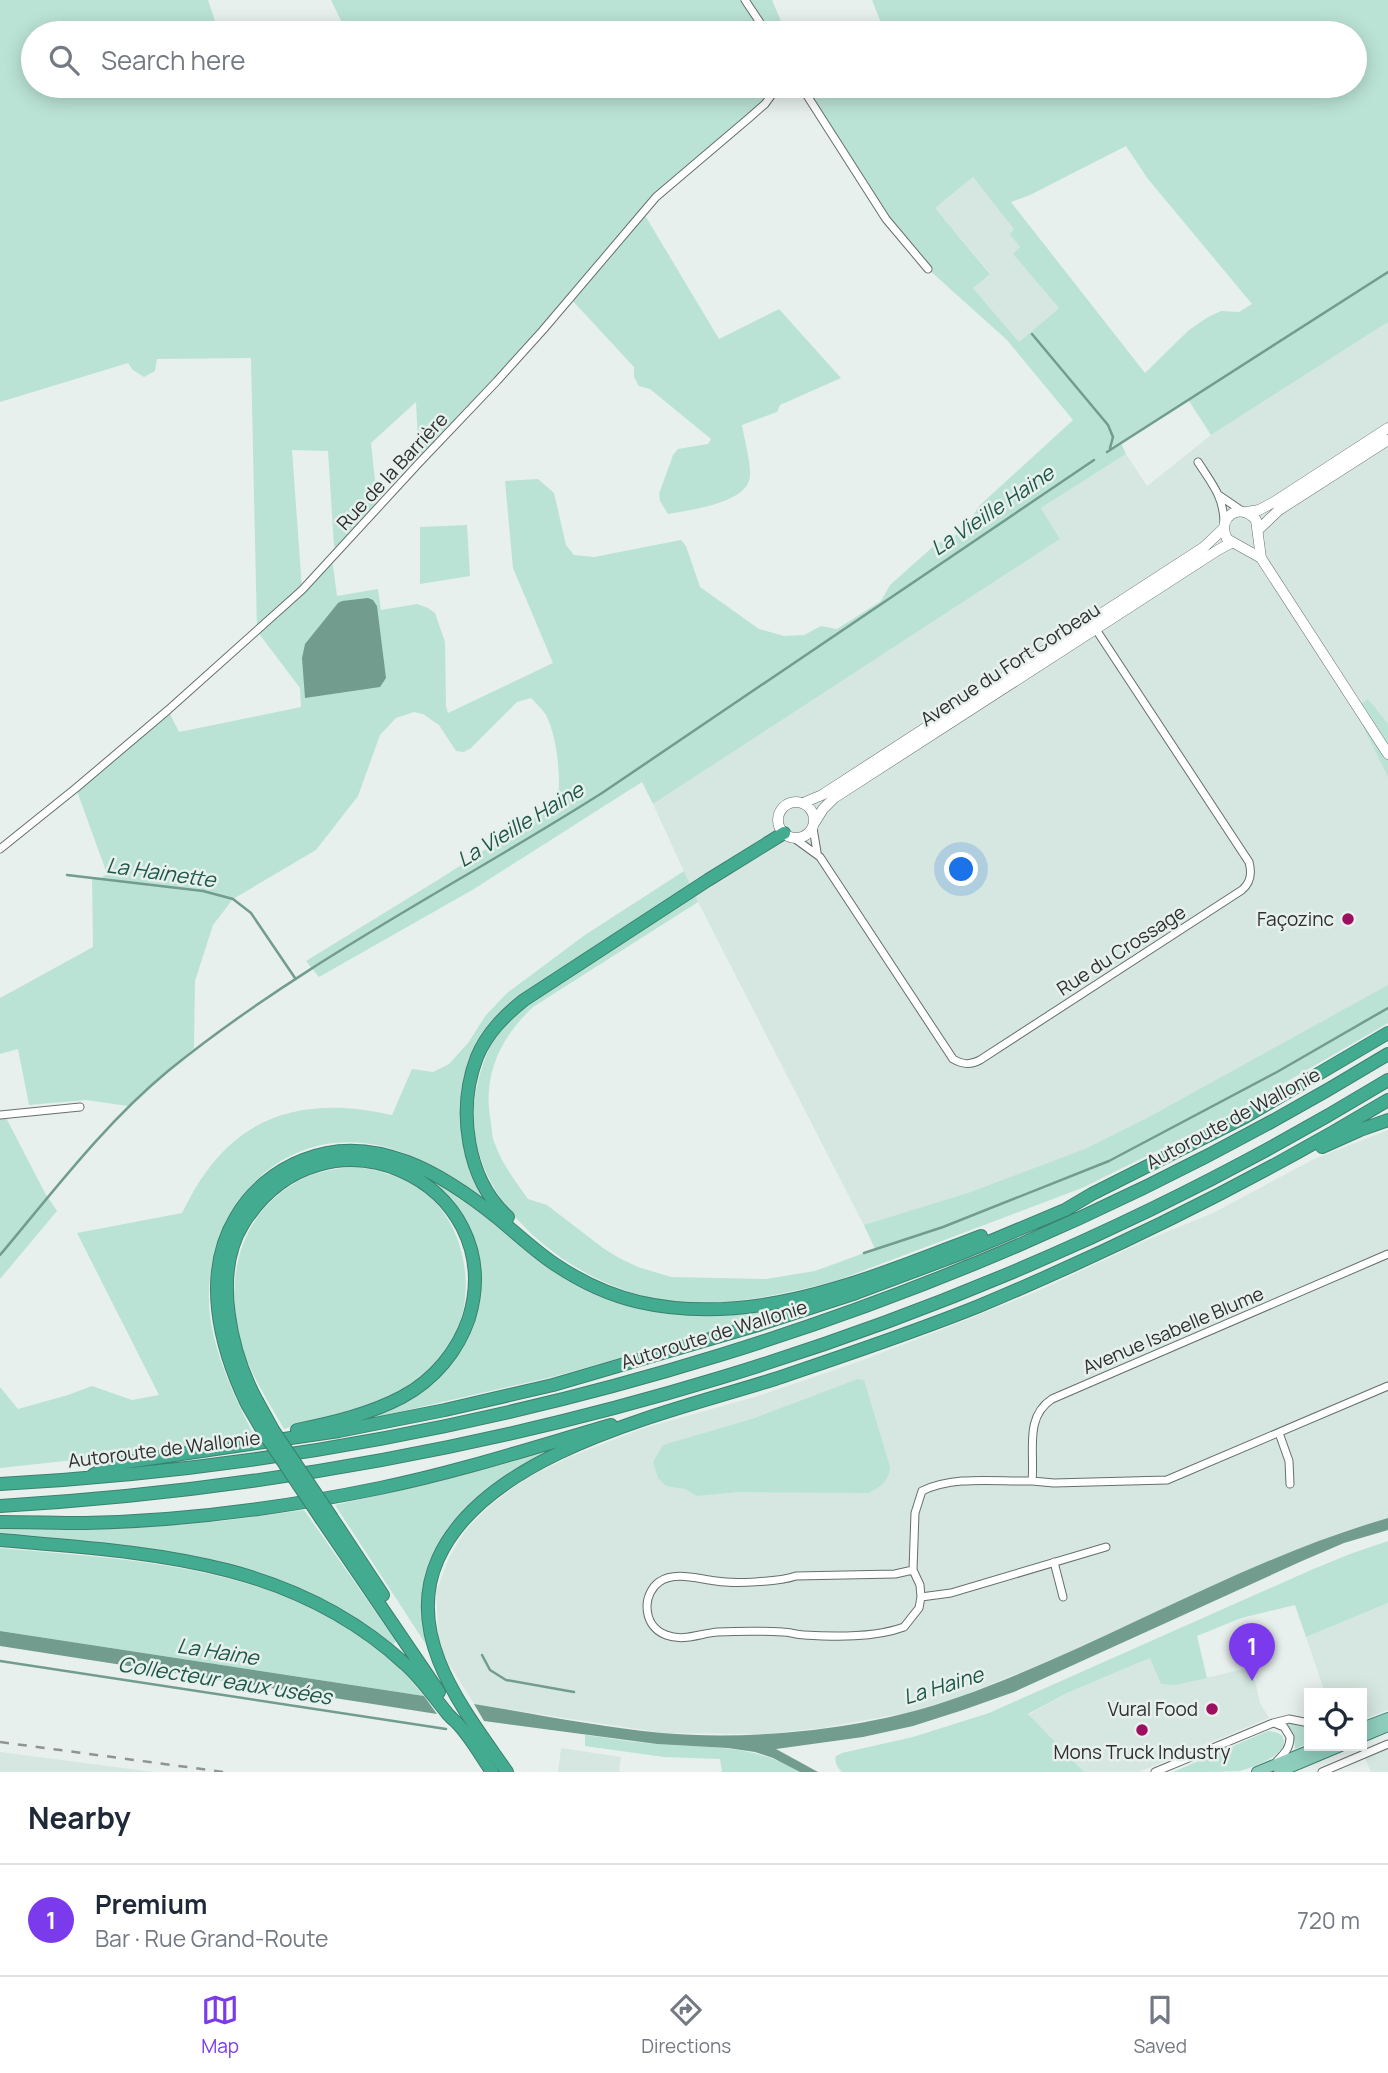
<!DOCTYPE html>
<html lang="en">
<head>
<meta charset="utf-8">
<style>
	body { margin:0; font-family:Manrope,sans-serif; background:#f6f6f7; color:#1f2937 }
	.controls { position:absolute; right:21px; bottom:21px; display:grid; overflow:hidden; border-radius:0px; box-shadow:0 4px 18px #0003 }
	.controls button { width:63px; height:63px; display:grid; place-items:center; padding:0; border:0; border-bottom:2px solid #e0e1e3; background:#fff; color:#1f2937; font:35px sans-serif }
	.you { position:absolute; left:962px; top:870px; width:24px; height:24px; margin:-18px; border:5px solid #fff; border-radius:50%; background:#1a73e8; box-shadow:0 0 0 10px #1a73e833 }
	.badge { display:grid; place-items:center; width:46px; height:46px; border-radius:50%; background:#7c3aed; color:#fff; font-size:23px; font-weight:700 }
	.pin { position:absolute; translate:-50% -58px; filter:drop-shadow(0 2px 4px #0008) }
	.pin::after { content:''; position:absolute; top:37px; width:24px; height:21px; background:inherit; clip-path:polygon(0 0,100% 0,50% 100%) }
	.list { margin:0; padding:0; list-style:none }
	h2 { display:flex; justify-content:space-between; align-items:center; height:91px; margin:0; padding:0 28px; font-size:30px }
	h2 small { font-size:23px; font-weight:400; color:#747a83 }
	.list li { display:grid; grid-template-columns:46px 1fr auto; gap:21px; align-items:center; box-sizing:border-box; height:112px; padding:0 28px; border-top:2px solid #e0e1e3 }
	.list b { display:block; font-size:26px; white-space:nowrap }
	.list p { margin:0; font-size:23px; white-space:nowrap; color:#747a83 }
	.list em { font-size:23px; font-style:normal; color:#747a83 }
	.icon { flex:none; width:38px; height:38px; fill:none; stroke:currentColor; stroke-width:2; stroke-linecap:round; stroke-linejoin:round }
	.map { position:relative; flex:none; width:1388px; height:1772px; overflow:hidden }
	.search { position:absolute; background:#fff; box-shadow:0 4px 18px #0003; left:21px; right:21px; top:21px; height:77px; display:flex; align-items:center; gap:18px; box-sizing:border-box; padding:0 24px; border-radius:38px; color:#747a83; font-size:26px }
	.sheet { height:203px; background:#fff }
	nav { display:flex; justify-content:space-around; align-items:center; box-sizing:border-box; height:98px; border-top:2px solid #e0e1e3; background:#fff; font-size:19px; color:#747a83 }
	nav a { display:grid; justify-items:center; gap:4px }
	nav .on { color:#7c3aed }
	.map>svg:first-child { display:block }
	.built { fill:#d5e7e0 }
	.green { fill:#bae3d5; fill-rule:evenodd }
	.water { fill:#719c8e }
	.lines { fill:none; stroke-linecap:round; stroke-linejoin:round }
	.stream { stroke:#719c8e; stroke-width:2.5 }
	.street-casing { stroke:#666f6c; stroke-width:9 }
	.secondary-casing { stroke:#666f6c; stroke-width:11 }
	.primary-casing { stroke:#3b816e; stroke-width:12 }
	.highway-casing { stroke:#3b816e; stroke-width:14 }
	.street { stroke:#fff; stroke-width:7 }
	.secondary { stroke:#fff; stroke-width:10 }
	.primary { stroke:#8ecdbc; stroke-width:10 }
	.highway { stroke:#43ac90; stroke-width:12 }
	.rail { stroke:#8e9492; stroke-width:2.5; stroke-dasharray:9 9; stroke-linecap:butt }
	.highway-bridge-casing { stroke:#3b816e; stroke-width:14; stroke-linecap:butt }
	.highway-bridge { stroke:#43ac90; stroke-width:12 }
	.poi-dot { fill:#9d105f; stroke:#e7f0ed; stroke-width:2.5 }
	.labels { text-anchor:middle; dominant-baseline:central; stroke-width:5; stroke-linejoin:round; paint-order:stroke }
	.street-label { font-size:19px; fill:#2d302f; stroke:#e7f0ed }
	.poi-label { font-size:19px; fill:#2d302f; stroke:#e7f0ed; text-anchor:end }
	.water-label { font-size:21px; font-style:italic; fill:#1d5748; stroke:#e7f0ed }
</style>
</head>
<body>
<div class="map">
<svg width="1388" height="1772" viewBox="0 0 1388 1772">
	<rect width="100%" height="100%" fill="#e7f0ed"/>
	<!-- built -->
	<path class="built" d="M973 177 1015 229 1020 247 1014 254 1059 308 1019 342 973 288 990 273 935 208Z
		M1388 322V1023L1227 1116 1082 1188 876 1249 698 902 653 804 1060 539 1041 508 1126 454 1147 486 1211 435Z
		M1388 1130V1518L1339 1533 1238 1575 1053 1659 957 1698 910 1712 822 1728 765 1734 663 1733 474 1704 439 1648 436 1592 449 1558 463 1534 473 1522 492 1504 525 1479 567 1458 644 1428 758 1396 863 1360 956 1324 1038 1291 1147 1240 1213 1213 1314 1159Z
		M1388 1603V1710L1362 1720V1693H1325L1306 1637Z
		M1150 1658 1176 1685 1252 1667 1260 1703 1269 1718 1139 1772H1084L1028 1715 1067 1693Z
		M1388 1744V1772H1371L1363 1754Z
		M561 1748 621 1757 619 1772H558Z
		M0 1752 154 1772H0Z"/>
	<!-- green -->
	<path class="green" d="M0 0H208L219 33H33V86H229L231 96 242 93 258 86H778L772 95 643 212 719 339 779 309 841 378 780 405 777 412 742 425C744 439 753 469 749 481 741 504 689 510 668 514L660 501 659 494 673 455 678 449 708 444 711 439 650 389 639 386 634 377V367L570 298 419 463 416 402 371 443 378 509 338 552 334 546 328 451 292 450 302 589 332 558 337 596 378 589 381 610 417 604 428 608 435 613 445 642 446 706 448 713 553 663 513 568 505 481 538 479 554 493 566 545 574 555 594 557 681 540 686 546 700 587 759 629 784 636 804 635 821 626 837 629 881 601 890 585 936 544 965 531 978 507 1073 420 1007 340 928 269 886 219 801 86H1355V33H885L872 0H1388V322L1211 435 1189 401 1121 443 1126 454 1041 508 1060 539 653 804 642 782 474 889 319 977 306 961 441 878 557 803C562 780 557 736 546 715 542 709 536 703 531 698L517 702 471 748 464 752 456 751 439 725 423 714 414 712 396 718 380 735 358 796 316 850 233 899 213 925 195 981 194 1048 128 1106 86 1100 29 1105 18 1049 0 1054V998L93 947 92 877 101 878 107 874 76 788 168 710 179 732 301 707 300 688 257 631 251 358 157 359 155 371 144 377 133 370 128 363 0 402ZM1126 146 1148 179 1252 304 1239 312 1221 311 1208 317 1189 330 1145 373 1011 202 1030 195ZM973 177 1014 229 1010 234 1020 247 1013 254 1059 308 1019 342 973 288 990 274 935 208Z
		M331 0H772L786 33H347Z
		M467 525 470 576 420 584V527Z
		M1368 699 1388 724V777L1354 708Z
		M684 871 691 887 495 1020 464 1107 487 1199C476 1194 466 1185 456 1179 427 1162 396 1146 363 1143 265 1133 199 1226 210 1316 216 1358 235 1398 254 1435L185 1448 0 1468V1387L18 1409 68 1395 92 1386 132 1400 159 1395 77 1233 182 1213C189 1200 195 1187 204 1175 250 1108 317 1098 392 1115L412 1069 433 1072 449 1064 468 1043 486 1015 507 993 585 935Z
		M695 895 698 902 533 1007C499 1039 482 1077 491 1123 492 1130 492 1138 495 1144 502 1164 516 1182 528 1199L547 1205 603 1248 619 1258 638 1267 671 1277 766 1279 815 1271 875 1249 864 1225 968 1193 1085 1149 1149 1117 1388 985V1023L1227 1116 1082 1188 833 1282C775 1296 702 1313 643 1296 551 1271 449 1183 479 1078 490 1038 500 1027 532 1002Z
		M4 1114 45 1193 57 1211 0 1279V1115Z
		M351 1167C376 1168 405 1177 425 1193 462 1222 475 1281 459 1325 453 1343 440 1359 426 1372 386 1407 332 1413 284 1429 268 1401 250 1374 241 1343 223 1277 240 1210 304 1178 319 1171 335 1169 351 1167Z
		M408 1170 424 1172 613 1299 641 1309 661 1311 827 1297 686 1340 552 1377 316 1431 434 1380 463 1348 472 1330 478 1310 480 1286 478 1265 461 1220Z
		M858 1379 864 1380 890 1467C889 1481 881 1487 868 1493L738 1492 697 1496 685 1489 666 1486 658 1478 653 1462 663 1445 752 1419Z
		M563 1447C511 1475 446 1504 429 1567 425 1583 429 1624 429 1643L427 1646 335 1505 437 1482Z
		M304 1510 396 1641 391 1647C369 1628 346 1611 320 1598 259 1566 191 1557 123 1550 82 1545 41 1541 0 1536V1528H133L222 1521Z
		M1388 1541V1603L1306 1637 1295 1605 1241 1618 1197 1636 1207 1678 1176 1685 1161 1684 1150 1658 1067 1693 1028 1714 1084 1772H842C838 1769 834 1762 836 1756L842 1753 913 1737 989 1713 1311 1570 1350 1554Z
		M0 1548C142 1561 288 1565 399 1668 408 1676 416 1687 424 1696L0 1631Z
		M1285 1723H1292L1309 1728V1743L1295 1749C1295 1738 1293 1731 1285 1723Z
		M1268 1731C1276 1732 1284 1733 1284 1742 1284 1756 1252 1768 1240 1771 1226 1772 1190 1772 1173 1772Z
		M585 1735C610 1738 635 1743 660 1744 711 1748 753 1744 800 1772H722L720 1759 664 1757 585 1746Z"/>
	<!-- water -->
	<path class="water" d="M368 598 373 600 377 606 386 678 380 687 305 698 302 658 305 644 338 603 342 601Z
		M1388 1518V1530L1344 1543 1302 1561 1014 1692 963 1710 913 1726 863 1737 776 1749 818 1772H800L773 1758 755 1752 728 1748 657 1744 484 1721 474 1704C536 1714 599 1727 662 1733 755 1741 871 1729 959 1697 1105 1645 1239 1561 1388 1518Z
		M0 1631 424 1696 437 1714 0 1646Z"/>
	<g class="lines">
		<!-- stream -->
		<path class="stream" d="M1032 334 1108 425 1113 437 1110 448
			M1107 452 1388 272
			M67 875 203 891 233 899 251 913 295 978
			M864 1253 943 1227 1109 1161 1277 1072 1388 1008
			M0 1255C53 1192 104 1124 168 1071 302 962 457 885 602 793L1094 460
			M482 1655 490 1670 506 1680 574 1692
			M0 1661 446 1729"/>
		<!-- street casing -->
		<g class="street-casing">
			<path id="street" d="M745 0 767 33
				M801 86 886 219 928 269
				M1198 462C1212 484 1224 497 1224 523
				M1220 496 1242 511
				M813 828 817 852
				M794 838 820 857 953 1059C963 1065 971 1065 980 1060L1242 890C1251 882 1252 873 1249 862L1093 625
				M0 849 76 788 168 710 302 590 419 463 497 381 543 330 656 197 749 118 765 104 778 86
				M0 1115 80 1107
				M1279 1433 1289 1461 1290 1484
				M1032 1481 1054 1483 1167 1480 1388 1386
				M1054 1562 1063 1597
				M913 1570 895 1574 796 1576C778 1582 734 1584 716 1581 698 1579 675 1571 659 1582 652 1587 647 1597 647 1606 647 1619 653 1630 666 1635 684 1642 701 1633 718 1632 739 1631 762 1631 783 1632 790 1632 796 1635 804 1635 835 1637 874 1638 904 1627L919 1608 921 1597 920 1585 913 1570 915 1513 922 1491C955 1475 997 1482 1032 1481 1035 1452 1024 1417 1052 1399L1388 1254
				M921 1597 951 1593 1106 1547
				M1274 1723 1284 1727 1290 1737C1290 1748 1285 1753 1277 1761
				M1155 1772 1273 1723 1289 1719 1309 1723
				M1322 1772 1388 1744"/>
		</g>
		<!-- secondary casing -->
		<g class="secondary-casing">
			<path id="secondary" d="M1247 512 1259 510 1274 502 1388 428
				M1258 530 1279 510 1388 440
				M1261 558 1227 539C1216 517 1240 501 1256 520L1261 558 1388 754
				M778 820a18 18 0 1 1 36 0a18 18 0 1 1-36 0Z
				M803 803 822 795 1204 547 1223 529
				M815 822 823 809 834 798 1218 550 1231 543"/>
		</g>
		<!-- primary casing -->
		<g class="primary-casing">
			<path id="primary" d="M1362 1728 1388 1718
				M1362 1737 1388 1726
				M1257 1772 1320 1746
				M1279 1772 1341 1746"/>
		</g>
		<!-- highway casing -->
		<g class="highway-casing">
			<path id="highway" d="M1322 1147 1360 1130 1388 1120
				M508 1217C466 1179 457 1109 477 1057 487 1033 504 1016 524 1000L708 880 784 833
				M257 1401C231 1353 212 1274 243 1224 325 1094 510 1182 469 1318 458 1351 434 1380 402 1397 370 1414 332 1423 297 1430
				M247 1404C220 1347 201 1275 236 1217 251 1191 275 1171 303 1160 375 1131 445 1175 499 1219 517 1234 534 1250 553 1263 578 1280 609 1295 639 1302 756 1329 873 1277 981 1236
				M93 1475 113 1464 339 1431 445 1410 553 1385 758 1325 856 1293 960 1254 1065 1210 1092 1194 1245 1117 1388 1033
				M0 1484C488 1458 971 1309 1388 1054
				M0 1506C489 1477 969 1335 1388 1080
				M332 1518 383 1595
				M322 1520 439 1692
				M0 1522C28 1522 57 1523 85 1523 184 1521 283 1508 380 1488 458 1472 535 1447 611 1425
				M0 1540C147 1553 290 1558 405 1664 421 1678 433 1696 447 1713 450 1717 454 1720 458 1724 471 1738 481 1756 492 1772
				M507 1772C465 1711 403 1637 438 1559 486 1451 672 1412 775 1379 843 1356 912 1333 979 1306 1120 1247 1257 1179 1388 1100"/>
		</g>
		<!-- street -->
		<use href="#street" class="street"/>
		<!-- secondary -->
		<use href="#secondary" class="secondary"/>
		<!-- primary -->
		<use href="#primary" class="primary"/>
		<!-- highway -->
		<use href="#highway" class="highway"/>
		<!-- rail -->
		<path class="rail" d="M0 1742 224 1772"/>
		<!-- highway-bridge casing -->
		<g class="highway-bridge-casing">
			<path id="highway-bridge" d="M257 1401 273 1430 332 1518
				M247 1404 264 1433 322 1520"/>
		</g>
		<!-- highway-bridge -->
		<use href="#highway-bridge" class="highway-bridge"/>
	</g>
	<!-- markers -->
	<g class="poi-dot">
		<circle cx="1348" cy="919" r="7"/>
		<circle cx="1212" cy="1709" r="7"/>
		<circle cx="1142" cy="1730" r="7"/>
	</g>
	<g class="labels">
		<!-- street labels -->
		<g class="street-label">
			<text transform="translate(392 471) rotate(-47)">Rue de la Barrière</text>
			<text transform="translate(1010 664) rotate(-33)">Avenue du Fort Corbeau</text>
			<text transform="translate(1121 950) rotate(-33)">Rue du Crossage</text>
			<text transform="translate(1233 1118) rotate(-28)">Autoroute de Wallonie</text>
			<text transform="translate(1173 1330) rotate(-23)">Avenue Isabelle Blume</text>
			<text transform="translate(714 1334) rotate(-17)">Autoroute de Wallonie</text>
			<text transform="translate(164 1449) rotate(-7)">Autoroute de Wallonie</text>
		</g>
		<!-- poi labels -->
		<g class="poi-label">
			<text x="1334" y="919">Façozinc</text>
			<text x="1198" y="1709">Vural Food</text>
			<text x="1142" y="1752" text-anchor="middle">Mons Truck Industry</text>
		</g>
		<!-- water labels -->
		<g class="water-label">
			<text transform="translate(992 510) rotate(-34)">La Vieille Haine</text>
			<text transform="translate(520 824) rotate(-31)">La Vieille Haine</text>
			<text transform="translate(161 872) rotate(8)">La Hainette</text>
			<text transform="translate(218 1651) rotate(9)">La Haine</text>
			<text transform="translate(225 1680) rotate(9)">Collecteur eaux usées</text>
			<text transform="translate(943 1685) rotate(-17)">La Haine</text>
		</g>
	</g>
</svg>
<div class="controls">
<button><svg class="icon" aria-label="locate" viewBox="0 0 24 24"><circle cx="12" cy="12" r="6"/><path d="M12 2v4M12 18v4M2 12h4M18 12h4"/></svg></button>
</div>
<div class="you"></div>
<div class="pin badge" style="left:1252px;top:1681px">1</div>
<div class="search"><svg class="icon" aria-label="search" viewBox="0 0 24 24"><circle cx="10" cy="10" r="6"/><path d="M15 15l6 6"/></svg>Search here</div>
</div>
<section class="sheet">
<h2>Nearby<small></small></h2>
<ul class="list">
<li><span class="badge">1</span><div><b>Premium</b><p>Bar · Rue Grand-Route</p></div><em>720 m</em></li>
</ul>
</section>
<nav>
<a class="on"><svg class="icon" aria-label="map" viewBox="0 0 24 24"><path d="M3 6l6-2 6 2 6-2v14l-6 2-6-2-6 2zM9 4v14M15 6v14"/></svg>Map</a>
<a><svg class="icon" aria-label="directions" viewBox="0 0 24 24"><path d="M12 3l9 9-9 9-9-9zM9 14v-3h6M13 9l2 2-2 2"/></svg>Directions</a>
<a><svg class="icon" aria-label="saved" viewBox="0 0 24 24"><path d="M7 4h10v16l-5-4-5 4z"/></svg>Saved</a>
</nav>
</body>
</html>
